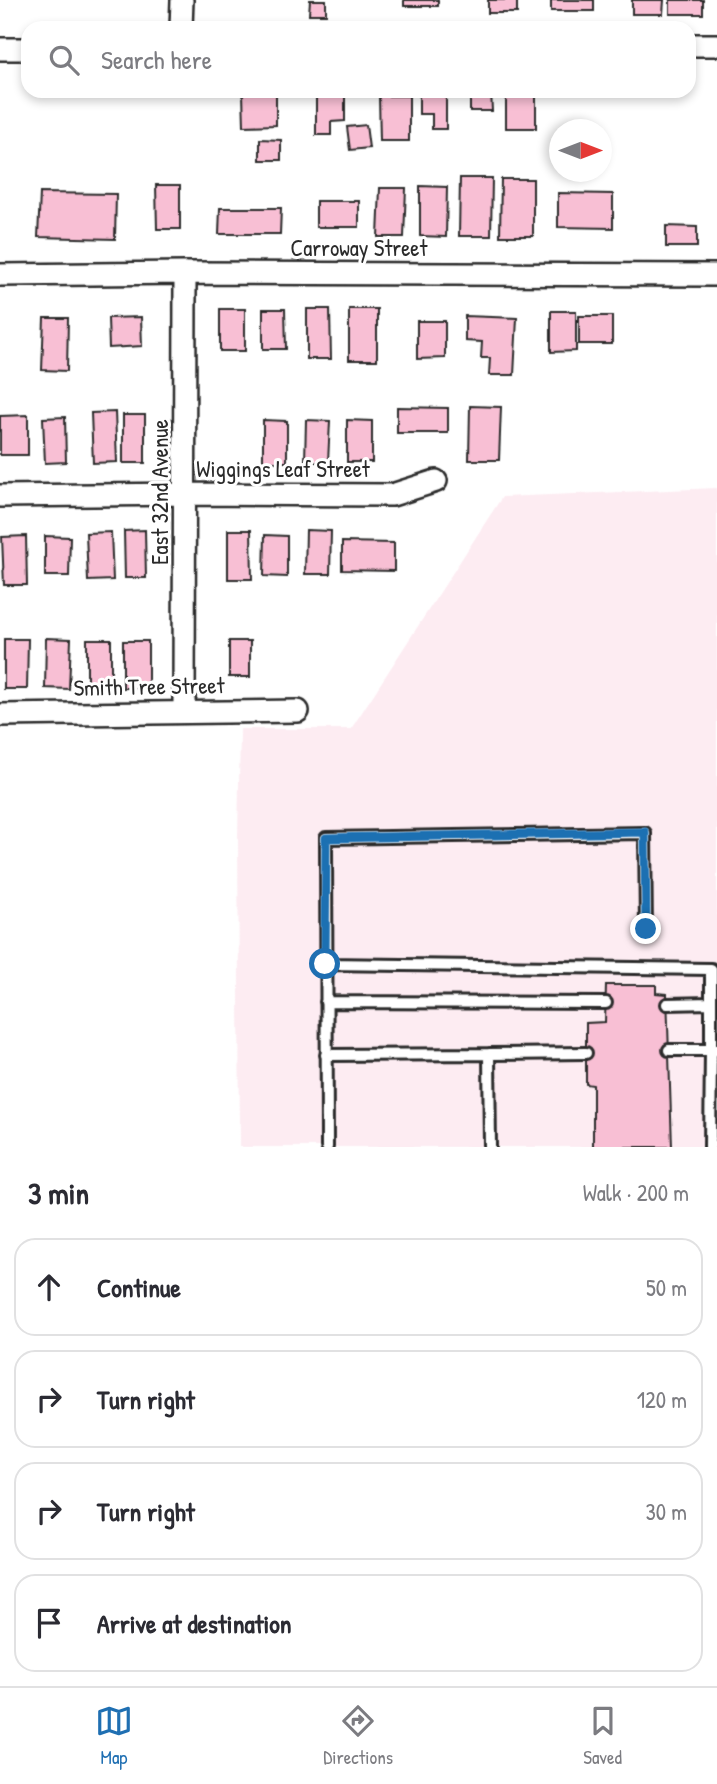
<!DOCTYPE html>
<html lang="en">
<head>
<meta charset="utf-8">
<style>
	body { margin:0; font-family:"Patrick Hand",sans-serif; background:#f2f2f3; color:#2b2b33 }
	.compass { position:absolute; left:549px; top:119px; width:63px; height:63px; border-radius:50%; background:#fff; box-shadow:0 4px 10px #0003; rotate:90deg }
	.stop { position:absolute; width:21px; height:21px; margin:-16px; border:5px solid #1f6fb2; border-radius:50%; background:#fff }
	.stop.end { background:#1f6fb2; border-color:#fff; box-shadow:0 2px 7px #0008 }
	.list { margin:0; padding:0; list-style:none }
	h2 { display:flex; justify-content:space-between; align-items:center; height:91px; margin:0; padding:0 28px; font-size:30px }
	h2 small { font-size:23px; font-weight:400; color:#7c7c81 }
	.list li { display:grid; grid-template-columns:46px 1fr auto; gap:21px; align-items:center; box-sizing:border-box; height:98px; margin:0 14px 14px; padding:0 14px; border:2px solid #e1e1e2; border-radius:21px }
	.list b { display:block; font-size:26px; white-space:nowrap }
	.list em { font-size:23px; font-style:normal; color:#7c7c81 }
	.icon { flex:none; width:38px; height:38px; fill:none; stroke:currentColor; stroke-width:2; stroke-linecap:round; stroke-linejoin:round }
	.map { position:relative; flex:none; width:717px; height:1147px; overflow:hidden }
	.search { position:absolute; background:#fff; box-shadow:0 4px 10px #0003; left:21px; right:21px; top:21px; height:77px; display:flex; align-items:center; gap:18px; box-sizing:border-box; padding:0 24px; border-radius:21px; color:#7c7c81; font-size:26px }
	.sheet { height:539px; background:#fff }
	nav { display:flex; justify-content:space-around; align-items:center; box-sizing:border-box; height:98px; border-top:2px solid #e1e1e2; background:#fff; font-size:19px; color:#7c7c81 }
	nav a { display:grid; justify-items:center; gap:4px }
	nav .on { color:#1f6fb2 }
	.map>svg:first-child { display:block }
	.built { fill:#fdecf2 }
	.building { fill:#f8bfd4; stroke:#2b2b2b; stroke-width:2 }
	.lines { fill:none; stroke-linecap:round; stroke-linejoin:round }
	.service-casing { stroke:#2b2b2b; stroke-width:16 }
	.minor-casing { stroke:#2b2b2b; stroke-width:26 }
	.service { stroke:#fff; stroke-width:10 }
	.minor { stroke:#fff; stroke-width:21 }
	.route { stroke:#1f6fb2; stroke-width:9 }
	.labels { text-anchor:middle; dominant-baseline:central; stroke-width:6; stroke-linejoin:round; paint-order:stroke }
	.street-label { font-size:23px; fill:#2b2b2b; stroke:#fff }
</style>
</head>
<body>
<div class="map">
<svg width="717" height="1147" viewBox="0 0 717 1147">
	<rect width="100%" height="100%" fill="#fff"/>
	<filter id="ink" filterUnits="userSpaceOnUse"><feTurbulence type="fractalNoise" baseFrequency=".0143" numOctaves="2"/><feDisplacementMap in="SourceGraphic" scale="14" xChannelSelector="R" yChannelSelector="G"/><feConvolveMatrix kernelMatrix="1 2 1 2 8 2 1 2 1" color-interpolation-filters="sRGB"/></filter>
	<g filter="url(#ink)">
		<!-- built -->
		<path class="built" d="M717 488V1147H240L238 838 240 729H351L502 497Z"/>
		<!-- building -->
		<path class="building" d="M310 0H326V14H309Z
			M404 0H438V6H404Z
			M488 0H517V13H488Z
			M551 0H594V11H551Z
			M632 0H664L663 14H632Z
			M670 0H703V14H670Z
			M419 91H446V129H432V114H419Z
			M470 91H491L492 111H470Z
			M506 91H536V128H506Z
			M276 92V125L244 126 243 93Z
			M316 95H345V121L331 122V135H316Z
			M379 96H409V141H380Z
			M366 125 369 148 350 150 347 127Z
			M260 139 281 140V160H260Z
			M460 178H492L491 236H459Z
			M501 179H533V236H500Z
			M156 185H180V229H157Z
			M420 186 447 187 446 237 420 236Z
			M380 188H406L404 237H378Z
			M40 193 116 194 115 239 38 237Z
			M558 193 613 194V228L558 227Z
			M316 201H359V227H316Z
			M220 208H281L280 234H219Z
			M666 226 697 227V247H666Z
			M220 309H245V351H220Z
			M263 309H285L286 349H263Z
			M307 309H330L331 359H307Z
			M349 309H377V360H349Z
			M551 311H576V351L551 352Z
			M465 316 517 318 514 375H489L490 358H481L482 342 465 341Z
			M579 316H612V344H579Z
			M141 317 142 346 109 348 108 318Z
			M44 318H68L67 371 42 370Z
			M417 321H445V358L417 359Z
			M470 406 501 407 499 460H469Z
			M397 407 448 408V433H397Z
			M115 412 117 462 93 463 91 413Z
			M28 415V455H0V416Z
			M123 415H145V463H123Z
			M65 417 66 462 45 463 43 418Z
			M263 420 287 421V462H263Z
			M306 420 330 421 328 462H305Z
			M347 420 372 421V462H347Z
			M145 530 146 578H125L124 531Z
			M228 530H251L252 579H228Z
			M306 530 331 531 330 574H305Z
			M111 532 113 580 88 581 86 533Z
			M265 535 287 536V577L264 576Z
			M26 536 27 585H4L2 537Z
			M45 536 70 537 69 576H45Z
			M342 542 394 543V571L342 570Z
			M46 638 71 639 69 689 45 688Z
			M4 639H28L27 689H4Z
			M87 639H111V688H87Z
			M123 641H148V688H123Z
			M229 641H250V677H229Z
			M606 985H656V993L667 994 672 1147H593V1085L586 1084V1023L605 1022Z"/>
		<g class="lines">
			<!-- service casing -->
			<g class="service-casing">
				<path id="service" d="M325 964 711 969V1050H669
					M326 1002 606 1003
					M667 1004 711 1003
					M489 1054 586 1053
					M326 1055 489 1054 490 1147
					M327 1147 326 838 645 833 646 929
					M710 1147 711 1050H717"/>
			</g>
			<!-- minor casing -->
			<g class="minor-casing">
				<path id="minor" d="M181 28 182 0
					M689 45H717
					M0 49H28
					M0 275 185 273 717 275
					M0 496 186 494 392 495 436 481
					M184 712 185 273
					M0 715 298 711"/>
			</g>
			<!-- service -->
			<use href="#service" class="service"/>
			<!-- minor -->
			<use href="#minor" class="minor"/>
		</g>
	</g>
	<g class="lines" filter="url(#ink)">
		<!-- route -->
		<path class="route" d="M325 964 326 838 645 832 646 929"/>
	</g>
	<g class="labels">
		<!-- street labels -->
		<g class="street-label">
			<text x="359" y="247">Carroway Street</text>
			<text x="283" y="468">Wiggings Leaf Street</text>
			<text transform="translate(159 492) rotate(-90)">East 32nd Avenue</text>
			<text transform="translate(149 686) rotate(-1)">Smith Tree Street</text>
		</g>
	</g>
</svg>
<svg class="compass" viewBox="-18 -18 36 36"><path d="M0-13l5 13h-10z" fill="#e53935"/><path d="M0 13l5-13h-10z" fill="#7c7c81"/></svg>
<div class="stop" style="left:325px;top:964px"></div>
<div class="stop end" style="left:646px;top:929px"></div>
<div class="search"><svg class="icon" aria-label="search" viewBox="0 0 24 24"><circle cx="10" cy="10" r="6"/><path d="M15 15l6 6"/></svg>Search here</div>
</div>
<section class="sheet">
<h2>3 min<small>Walk · 200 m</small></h2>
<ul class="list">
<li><svg class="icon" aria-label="ahead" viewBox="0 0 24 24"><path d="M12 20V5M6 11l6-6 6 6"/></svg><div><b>Continue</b></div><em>50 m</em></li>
<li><svg class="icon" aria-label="right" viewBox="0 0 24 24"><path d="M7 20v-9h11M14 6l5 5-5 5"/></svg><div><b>Turn right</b></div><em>120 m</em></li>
<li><svg class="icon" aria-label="right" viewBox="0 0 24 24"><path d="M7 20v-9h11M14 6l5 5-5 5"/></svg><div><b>Turn right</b></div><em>30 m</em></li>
<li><svg class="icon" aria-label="arrive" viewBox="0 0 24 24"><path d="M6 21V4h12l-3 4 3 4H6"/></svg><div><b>Arrive at destination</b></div></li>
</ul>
</section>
<nav>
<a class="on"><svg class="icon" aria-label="map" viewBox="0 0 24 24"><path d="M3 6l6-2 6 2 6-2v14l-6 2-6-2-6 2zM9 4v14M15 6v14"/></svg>Map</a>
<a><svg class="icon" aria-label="directions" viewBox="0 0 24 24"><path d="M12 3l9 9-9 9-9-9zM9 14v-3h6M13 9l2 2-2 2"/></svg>Directions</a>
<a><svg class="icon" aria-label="saved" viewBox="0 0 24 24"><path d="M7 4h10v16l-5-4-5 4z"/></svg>Saved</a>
</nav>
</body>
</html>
